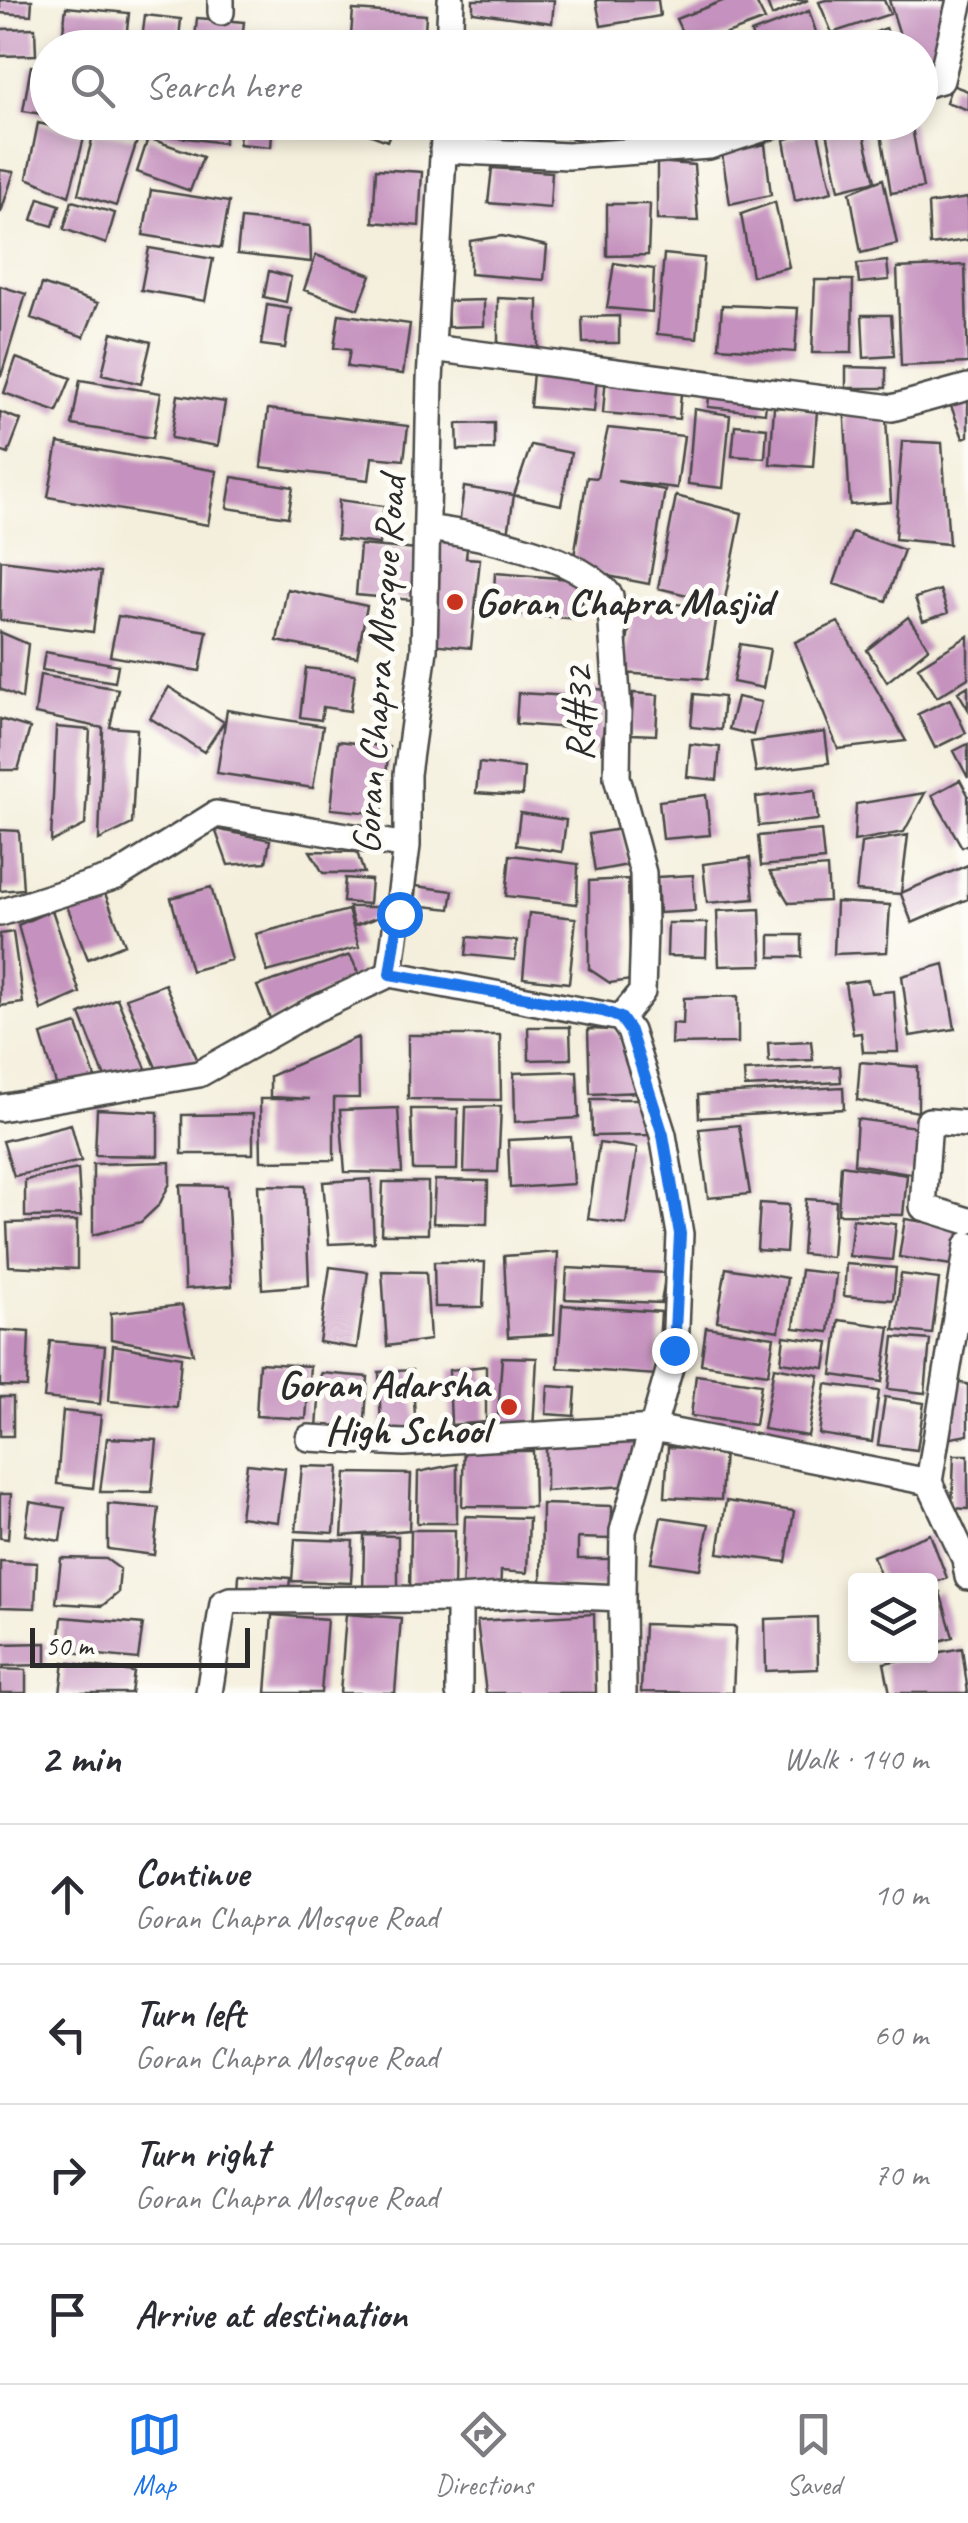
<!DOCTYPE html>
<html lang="en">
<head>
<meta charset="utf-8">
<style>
	body { margin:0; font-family:Caveat,sans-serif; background:#f7f7f7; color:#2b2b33 }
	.controls { position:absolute; right:30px; bottom:30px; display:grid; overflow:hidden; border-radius:10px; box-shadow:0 5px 15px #0003 }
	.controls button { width:90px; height:90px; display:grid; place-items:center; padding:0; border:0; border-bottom:2px solid #e1e1e2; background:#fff; color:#2b2b33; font:50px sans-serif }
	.scale { position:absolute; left:30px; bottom:25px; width:220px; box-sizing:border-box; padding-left:10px; border:5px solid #2b2b2b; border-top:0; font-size:28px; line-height:35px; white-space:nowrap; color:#2b2b2b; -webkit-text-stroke:8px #fdfcf7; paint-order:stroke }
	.stop { position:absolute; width:30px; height:30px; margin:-22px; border:8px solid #1a73e8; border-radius:50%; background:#fff }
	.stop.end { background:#1a73e8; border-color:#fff; box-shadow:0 2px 10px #0008 }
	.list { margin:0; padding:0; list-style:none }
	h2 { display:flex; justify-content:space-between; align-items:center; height:130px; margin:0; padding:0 40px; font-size:42px }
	h2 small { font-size:32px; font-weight:400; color:#7c7c81 }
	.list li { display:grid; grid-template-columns:65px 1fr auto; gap:30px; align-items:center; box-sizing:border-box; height:140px; padding:0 40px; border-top:2px solid #e1e1e2 }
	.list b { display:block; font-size:38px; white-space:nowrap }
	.list p { margin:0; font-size:32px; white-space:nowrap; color:#7c7c81 }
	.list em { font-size:32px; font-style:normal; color:#7c7c81 }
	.icon { flex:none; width:55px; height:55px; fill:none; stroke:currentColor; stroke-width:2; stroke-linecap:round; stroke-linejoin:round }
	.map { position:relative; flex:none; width:968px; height:1693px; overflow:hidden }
	.search { position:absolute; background:#fff; box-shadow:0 5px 15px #0003; left:30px; right:30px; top:30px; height:110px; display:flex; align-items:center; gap:25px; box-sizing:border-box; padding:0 35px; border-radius:55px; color:#7c7c81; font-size:38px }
	.sheet { height:690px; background:#fff }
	nav { display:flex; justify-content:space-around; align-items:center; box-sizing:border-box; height:140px; border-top:2px solid #e1e1e2; background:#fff; font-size:28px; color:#7c7c81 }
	nav a { display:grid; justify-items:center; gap:5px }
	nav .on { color:#1a73e8 }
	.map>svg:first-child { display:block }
	.building { fill:#c591be }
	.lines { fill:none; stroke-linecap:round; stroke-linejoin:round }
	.street-casing { stroke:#494846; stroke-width:30 }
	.street { stroke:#fff; stroke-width:25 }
	.route { stroke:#1a73e8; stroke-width:12 }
	.poi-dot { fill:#c8321e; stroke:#fdfcf7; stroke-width:4 }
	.labels { text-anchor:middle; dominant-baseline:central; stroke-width:10; stroke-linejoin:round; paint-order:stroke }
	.poi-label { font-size:40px; font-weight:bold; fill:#2b2b2b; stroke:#fdfcf7; text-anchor:start }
	.street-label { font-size:40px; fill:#2b2b2b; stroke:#fdfcf7 }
</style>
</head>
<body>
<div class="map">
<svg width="968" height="1693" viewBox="0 0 968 1693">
	<rect width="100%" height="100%" fill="#fdfcf7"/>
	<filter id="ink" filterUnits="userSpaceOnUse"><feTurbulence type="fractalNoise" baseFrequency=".01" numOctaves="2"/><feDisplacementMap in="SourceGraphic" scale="20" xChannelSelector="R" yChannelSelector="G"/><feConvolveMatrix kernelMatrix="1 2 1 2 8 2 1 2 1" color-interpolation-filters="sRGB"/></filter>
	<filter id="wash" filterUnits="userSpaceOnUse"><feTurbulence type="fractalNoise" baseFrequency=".0048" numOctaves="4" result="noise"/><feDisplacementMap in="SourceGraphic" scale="40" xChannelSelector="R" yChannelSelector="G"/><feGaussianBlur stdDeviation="2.25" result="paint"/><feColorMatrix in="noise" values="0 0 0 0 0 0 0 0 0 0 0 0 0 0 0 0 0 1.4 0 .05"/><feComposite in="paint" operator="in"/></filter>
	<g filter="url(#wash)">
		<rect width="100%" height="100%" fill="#f4efdc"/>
		<g id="blocks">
			<!-- building -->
			<path class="building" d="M0 0H32L31 15 0 13Z
				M473 0H554L552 23 473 12Z
				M596 0H658L660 16 601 26Z
				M725 0H755L765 20 689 48 676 19Z
				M766 0H808L772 16Z
				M826 0H884L890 14 832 33 819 2Z
				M889 0H950L941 55 920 64V48H904Z
				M66 7 129 13 125 48H61Z
				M353 10 426 15 424 48H350Z
				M809 11 819 41 802 48H756L751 33Z
				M145 15 181 19 178 48H141Z
				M197 18 244 22 241 48H194Z
				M35 28 36 55 0 56V29Z
				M886 28 895 48H837V47Z
				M479 41 544 45V48H479Z
				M31 66 48 69V115L23 111Z
				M952 85 968 91V110L946 102Z
				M99 122H132L131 130Z
				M143 122H227L224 143 142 132Z
				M241 122H273L271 147 239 144Z
				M337 122H395L387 141Z
				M473 122H540L539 143 473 133Z
				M551 122H600L596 143 550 134Z
				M825 122H861L875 181 839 190Z
				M879 122H911L923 188 891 193Z
				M38 123 85 134 69 196 27 178Z
				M817 128 832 192 795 201 784 140Z
				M94 132 138 138 116 206 78 194Z
				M148 138 203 157 190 191 137 172Z
				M765 144 771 195 730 204 722 154Z
				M657 162 694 165 698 221 657 220Z
				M492 168 552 172 550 208 488 203Z
				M376 169 422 172 419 226 373 222Z
				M0 170 14 172 1 212H0Z
				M883 179 897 244 861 253 850 192Z
				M151 190 229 202 221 248 143 235Z
				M39 198 60 205 53 226 32 220Z
				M968 198V240L930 245 928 204Z
				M72 201 115 213 106 244 64 229Z
				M775 202 789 267 752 276 741 214Z
				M607 204H650L648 255 607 256Z
				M241 219 310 226 311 262 237 254Z
				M502 236 547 246 544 280 470 274V241Z
				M149 248 213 259 205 301 141 290Z
				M664 254 704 258 697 338 657 334Z
				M316 255 371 275 358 309 304 290Z
				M887 261 889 280 859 283 857 264Z
				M614 263 654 269 652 312 607 308Z
				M965 265 968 363 901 366 897 268Z
				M269 271 291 277 286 302 264 297Z
				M815 280H853L852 353H812Z
				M42 284 98 303 84 337 31 318Z
				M0 286 26 294 1 376H0Z
				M498 298 538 300V359L598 364 594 412 530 407 534 360H498Z
				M484 300V326L448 327 447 301Z
				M267 305 291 309 285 348 261 345Z
				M722 305 798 308 795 352 719 347Z
				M339 314 410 324 403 374 347 367 350 350 334 348Z
				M862 315H891L894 356 864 358Z
				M619 316V343H583L582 317Z
				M112 332 151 342 141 384 102 374Z
				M16 358 71 378 57 412 4 393Z
				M846 367 886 368V388H846Z
				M606 375 682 380 679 419 603 413Z
				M711 377 768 384 765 413 708 407Z
				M80 380 161 393 153 438 72 425Z
				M968 380V436L963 438 945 390Z
				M178 395 225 402 218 446 171 438Z
				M885 402 891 502 850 505 844 404Z
				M774 407 817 410 813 467 770 464Z
				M268 409 408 426 404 460 372 457 369 480 261 467Z
				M694 409 730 415 723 488 688 484Z
				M0 412 21 420 8 454 0 451Z
				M494 423V450H458L457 424Z
				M735 425 767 428 765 458 732 456Z
				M608 428 684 436 677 488 617 481 665 490 649 584 572 569 587 477 597 478Z
				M902 441 942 443 949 544 895 539Z
				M58 443 217 471 208 525 48 497Z
				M531 445 571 453 561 505 514 495Z
				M232 477 293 487 288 517 227 508Z
				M464 487 514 495 508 534 459 526Z
				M676 496 742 513 724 604 658 588Z
				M339 500 384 506 379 544 337 539Z
				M852 532 904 550 886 601 834 584Z
				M441 536 468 539 466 558 480 559 471 648 430 644Z
				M360 545 417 550 412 600 356 595Z
				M1 560 101 572 93 632 0 620Z
				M495 573 584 580 581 619 493 613Z
				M287 589 367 606 357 657 277 641Z
				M940 590 948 613 923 621 915 598Z
				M634 600 718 608 707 679 622 673Z
				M118 616 207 631 200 671 110 656Z
				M908 617 929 648 887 682 867 650Z
				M838 622 906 741 838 749 795 642Z
				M0 632 28 644 22 699 0 689Z
				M968 636V678L937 697 918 667Z
				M740 644 770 649 763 688 733 682Z
				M45 652 118 665 115 682 42 670Z
				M306 668 355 674 350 711 323 707 321 720 300 717Z
				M40 675 118 689 110 727 137 729 132 824 99 840 103 728 35 714Z
				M968 686V709L958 692Z
				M169 687 224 722 204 752 150 718Z
				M583 688 608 690 601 752 576 750Z
				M518 693 571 696 569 728 516 724Z
				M633 693 658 695 656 735 631 734Z
				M694 694 724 697 721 730 691 727Z
				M737 697 761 702 753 735 729 729Z
				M950 699 966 733 935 748 918 714Z
				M227 710 323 726 313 788 217 773Z
				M0 719 30 728 18 770H0Z
				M56 727 90 730 85 825 51 842Z
				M825 732 829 763 756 772 751 742Z
				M338 741 389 747 382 814 331 809Z
				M690 744 720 747 717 780 687 777Z
				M968 744V778L954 751Z
				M479 763 524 768 522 796 476 793Z
				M960 780 968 795V844L962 847 932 795Z
				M815 790 818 820 759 826 756 797Z
				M925 793 904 832 854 841 856 804Z
				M706 795 710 835 663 839 659 801Z
				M520 813 566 820 562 852 516 845Z
				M215 829 270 840 266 862 228 865Z
				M621 829 628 865 595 871 589 834Z
				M0 830 19 831 23 889 0 891Z
				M821 830 824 860 761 866 758 836Z
				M908 835 901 893 968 865V899L912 923 901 894 856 891 861 843Z
				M310 851 357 852 364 873H323Z
				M510 855 578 864 577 904 506 896Z
				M750 858 754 899 707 903 703 864Z
				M827 867 829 901 789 903 770 872Z
				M693 875 695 911 659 913 657 877Z
				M345 878 371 880 369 904 343 902Z
				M628 879 631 980 610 983 589 969V881Z
				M416 886 453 891 450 909 414 905Z
				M211 887 231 960 191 971 171 898Z
				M104 891 125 944 88 959 67 906Z
				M836 902 890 905 887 952 834 954Z
				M349 907H388L390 913 354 926Z
				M760 909 762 965 719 966 717 911Z
				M52 910 80 993 41 1010 18 925Z
				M348 910 359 947 267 972 256 934Z
				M529 913 576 918 569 983 523 978Z
				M668 923H707L706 957 667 956Z
				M13 932 23 1003 0 1006V934Z
				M770 935H802V957H770Z
				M468 937 517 941 515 960 466 955Z
				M350 955 359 974 271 1021 257 986Z
				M944 964 955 1029 910 1036 902 976Z
				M868 980 871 993 894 991 898 1052H863L861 1033 853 1034 845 983Z
				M165 984 198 1061 158 1072 126 998Z
				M738 996V1043L671 1044 672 1023 683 1024 684 998Z
				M117 998 147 1071 108 1085 80 1014Z
				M77 1024 99 1089 59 1094 41 1035Z
				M528 1027H570L571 1059 529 1060Z
				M588 1029 613 1030 620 1036 641 1092 590 1094Z
				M408 1035H500L501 1100 408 1099Z
				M358 1037 359 1098H334V1160L261 1161 260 1099H310L270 1097V1076Z
				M811 1041 813 1060 769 1062 768 1043Z
				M860 1062 918 1067V1112L857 1100Z
				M840 1066 841 1082 745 1087 744 1071Z
				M577 1071 579 1118 515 1122 514 1073Z
				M843 1087 844 1109 699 1118 698 1095Z
				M591 1099H642L654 1135 592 1136Z
				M501 1106 498 1172H464L466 1107Z
				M398 1108 402 1173 345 1172 340 1110Z
				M97 1109 158 1112V1156L95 1155Z
				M411 1109H458L457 1170H413Z
				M253 1114V1154H182V1115Z
				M857 1119 924 1128 921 1175 854 1164Z
				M71 1124 81 1161 14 1176 3 1141Z
				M739 1125 750 1194 708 1198 699 1129Z
				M571 1137 574 1184 510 1188 508 1140Z
				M599 1143 637 1148 626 1224 588 1219Z
				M170 1162V1183L159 1205 141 1222 93 1235V1164Z
				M841 1165 907 1175 903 1215 838 1214Z
				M78 1169 81 1216 25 1217V1180Z
				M371 1179 374 1242 329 1244 323 1182Z
				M435 1180 488 1181 487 1224 433 1223Z
				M383 1182H428V1234H381Z
				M180 1185 227 1186 232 1286 185 1289Z
				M258 1185 305 1186 309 1285 262 1289Z
				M806 1199 836 1201 832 1257 802 1254Z
				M760 1203 789 1205 786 1252 757 1250Z
				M853 1219 896 1224 892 1260 849 1256Z
				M905 1219 964 1228 958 1266 899 1257Z
				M77 1221V1269L9 1266 7 1223Z
				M558 1252 554 1334 508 1337 504 1256Z
				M434 1262H485L483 1307H435Z
				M846 1264 896 1268 893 1300 844 1296Z
				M330 1267 368 1272 357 1348 319 1342Z
				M567 1268 666 1273 661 1303 565 1299Z
				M726 1268 787 1278 779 1331 717 1321Z
				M801 1270 836 1274 829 1332 794 1328Z
				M382 1271 426 1272 430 1340 387 1346Z
				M901 1274 939 1279 932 1334 894 1330Z
				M182 1305 193 1354 111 1339V1313Z
				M562 1305 661 1312 657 1375 558 1368Z
				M839 1320 890 1327 882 1382 832 1375Z
				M706 1327 774 1337 768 1374 701 1364Z
				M0 1330 29 1332 27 1387 0 1386Z
				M784 1336 829 1342 825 1368 781 1362Z
				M894 1337 930 1340 925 1393 888 1389Z
				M50 1341 105 1346 100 1404 44 1398Z
				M113 1345 181 1357 177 1408 109 1401Z
				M502 1357 537 1358 533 1431 497 1430Z
				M259 1363 310 1366 306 1419 256 1416Z
				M486 1366V1422L451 1425 449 1370Z
				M774 1367 819 1375 808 1436 763 1429Z
				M412 1370 416 1431 381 1433 379 1372Z
				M321 1373 368 1377 364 1432 317 1428Z
				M696 1375 761 1384 755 1425 691 1416Z
				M953 1382 968 1384V1435L946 1439Z
				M826 1384 879 1391 872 1442 819 1434Z
				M548 1386 576 1388 574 1416 546 1414Z
				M0 1397H13V1436H0Z
				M885 1397 924 1403 917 1450 878 1445Z
				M63 1411 101 1415 93 1488 57 1484Z
				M107 1438 157 1440 152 1492H100Z
				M636 1440 626 1486 546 1491V1447Z
				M489 1445 495 1451H533L534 1507 462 1506 464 1446Z
				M668 1447 724 1450 721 1500 665 1497Z
				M954 1455H968V1509L952 1508Z
				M247 1464 285 1468 278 1522 240 1517Z
				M457 1464V1523H417L418 1472Z
				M302 1466 339 1467 334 1533 296 1531Z
				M346 1473 411 1474 409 1530 342 1536Z
				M0 1494H11L8 1539 0 1538Z
				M726 1501 794 1511 786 1562 718 1553Z
				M30 1502 65 1508 60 1541 25 1535Z
				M108 1504 159 1508 154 1555 108 1549Z
				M542 1504 612 1506 611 1539 578 1538V1559H610L609 1588 541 1587Z
				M465 1516 529 1518 527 1573 501 1571 500 1596 462 1594Z
				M661 1517 709 1524 700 1569 651 1562Z
				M411 1530H455L454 1594 410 1593Z
				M930 1534 947 1578 930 1584 882 1580 873 1556Z
				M364 1535 398 1536V1598H363Z
				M295 1539 353 1541 351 1583 292 1581Z
				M61 1558 106 1559 120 1569 118 1593 102 1606 56 1603Z
				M0 1561 37 1563 35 1608 0 1607Z
				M239 1574 290 1578 288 1598 238 1594Z
				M940 1592 953 1637 930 1644V1595Z
				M346 1614 401 1618 395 1693H340Z
				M594 1614 596 1693H486L477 1621Z
				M272 1615 327 1619 321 1693H266Z
				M62 1617 143 1624 138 1659 59 1651Z
				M817 1617 818 1669 766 1671 765 1619Z
				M644 1624 736 1627 733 1693 641 1692Z
				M46 1643V1665L0 1666V1644Z
				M962 1648 968 1693H890L884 1663Z
				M64 1662 134 1672 131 1693H60Z
				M0 1669 26 1670V1693H0Z"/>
		</g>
	</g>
	<g filter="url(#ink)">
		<use href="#blocks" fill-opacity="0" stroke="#494846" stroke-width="2.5"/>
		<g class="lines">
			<!-- street casing -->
			<g class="street-casing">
				<path id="street" d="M221 12V0
					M449 48 451 0
					M920 86 941 80 960 0
					M445 122 430 380 424 650 407 774V846L390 974 621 1018 630 1031 663 1135 680 1234 675 1350 623 1531 622 1598 530 1594 459 1599V1693
					M443 150 568 156 709 146 783 122
					M432 348 892 408 968 387
					M428 528C477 535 579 555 610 596L618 710 617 777 643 873 644 928 642 992 621 1018
					M0 913 117 876 216 814 407 846
					M0 1108 199 1074 313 1010 390 974
					M968 1124 929 1121 923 1207 968 1221
					M968 1245 929 1482 965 1559 968 1577
					M309 1438 404 1443 654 1428 929 1482
					M622 1598 623 1693
					M209 1693 223 1603 230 1600 459 1599"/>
			</g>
			<!-- street -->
			<use href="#street" class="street"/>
		</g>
	</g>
	<g class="lines" filter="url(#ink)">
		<!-- route -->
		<path class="route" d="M399 914 390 974 603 1011 621 1018 630 1031 663 1135 680 1234 674 1350"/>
	</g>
	<!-- markers -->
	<g class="poi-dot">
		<circle cx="455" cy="602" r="10"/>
		<circle cx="509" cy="1407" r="10"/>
	</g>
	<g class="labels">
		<!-- poi labels -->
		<g class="poi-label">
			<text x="475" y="602">Goran Chapra Masjid</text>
			<text x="489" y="1384" text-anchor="end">Goran Adarsha<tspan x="489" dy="46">High School</tspan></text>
		</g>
		<!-- street labels -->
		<g class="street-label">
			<text transform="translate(379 665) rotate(-86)">Goran Chapra Mosque Road</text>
			<text transform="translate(579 714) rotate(-91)">Rd#32</text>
		</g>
	</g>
</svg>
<div class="controls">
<button><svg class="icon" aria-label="layers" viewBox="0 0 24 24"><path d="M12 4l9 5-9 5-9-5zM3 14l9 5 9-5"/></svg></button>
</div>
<div class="scale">50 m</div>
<div class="stop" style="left:399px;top:914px"></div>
<div class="stop end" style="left:674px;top:1350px"></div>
<div class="search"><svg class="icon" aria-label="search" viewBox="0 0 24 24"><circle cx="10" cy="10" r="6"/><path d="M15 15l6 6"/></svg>Search here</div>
</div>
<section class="sheet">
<h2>2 min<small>Walk · 140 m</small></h2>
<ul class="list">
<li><svg class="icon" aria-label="ahead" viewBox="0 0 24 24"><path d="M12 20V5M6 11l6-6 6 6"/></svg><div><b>Continue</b><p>Goran Chapra Mosque Road</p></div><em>10 m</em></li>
<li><svg class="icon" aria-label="left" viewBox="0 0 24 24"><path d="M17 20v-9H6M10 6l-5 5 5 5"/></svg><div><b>Turn left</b><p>Goran Chapra Mosque Road</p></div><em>60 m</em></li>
<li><svg class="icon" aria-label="right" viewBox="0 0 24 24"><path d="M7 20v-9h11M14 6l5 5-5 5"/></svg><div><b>Turn right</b><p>Goran Chapra Mosque Road</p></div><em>70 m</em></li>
<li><svg class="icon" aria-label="arrive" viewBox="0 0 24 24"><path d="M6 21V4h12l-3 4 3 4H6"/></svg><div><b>Arrive at destination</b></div></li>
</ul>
</section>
<nav>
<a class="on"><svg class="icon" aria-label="map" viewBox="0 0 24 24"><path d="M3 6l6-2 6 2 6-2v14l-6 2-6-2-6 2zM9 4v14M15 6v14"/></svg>Map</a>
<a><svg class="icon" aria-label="directions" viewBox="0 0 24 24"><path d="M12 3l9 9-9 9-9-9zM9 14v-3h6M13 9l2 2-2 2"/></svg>Directions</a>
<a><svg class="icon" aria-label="saved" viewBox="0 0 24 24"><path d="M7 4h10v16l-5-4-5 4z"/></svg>Saved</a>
</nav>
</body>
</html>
